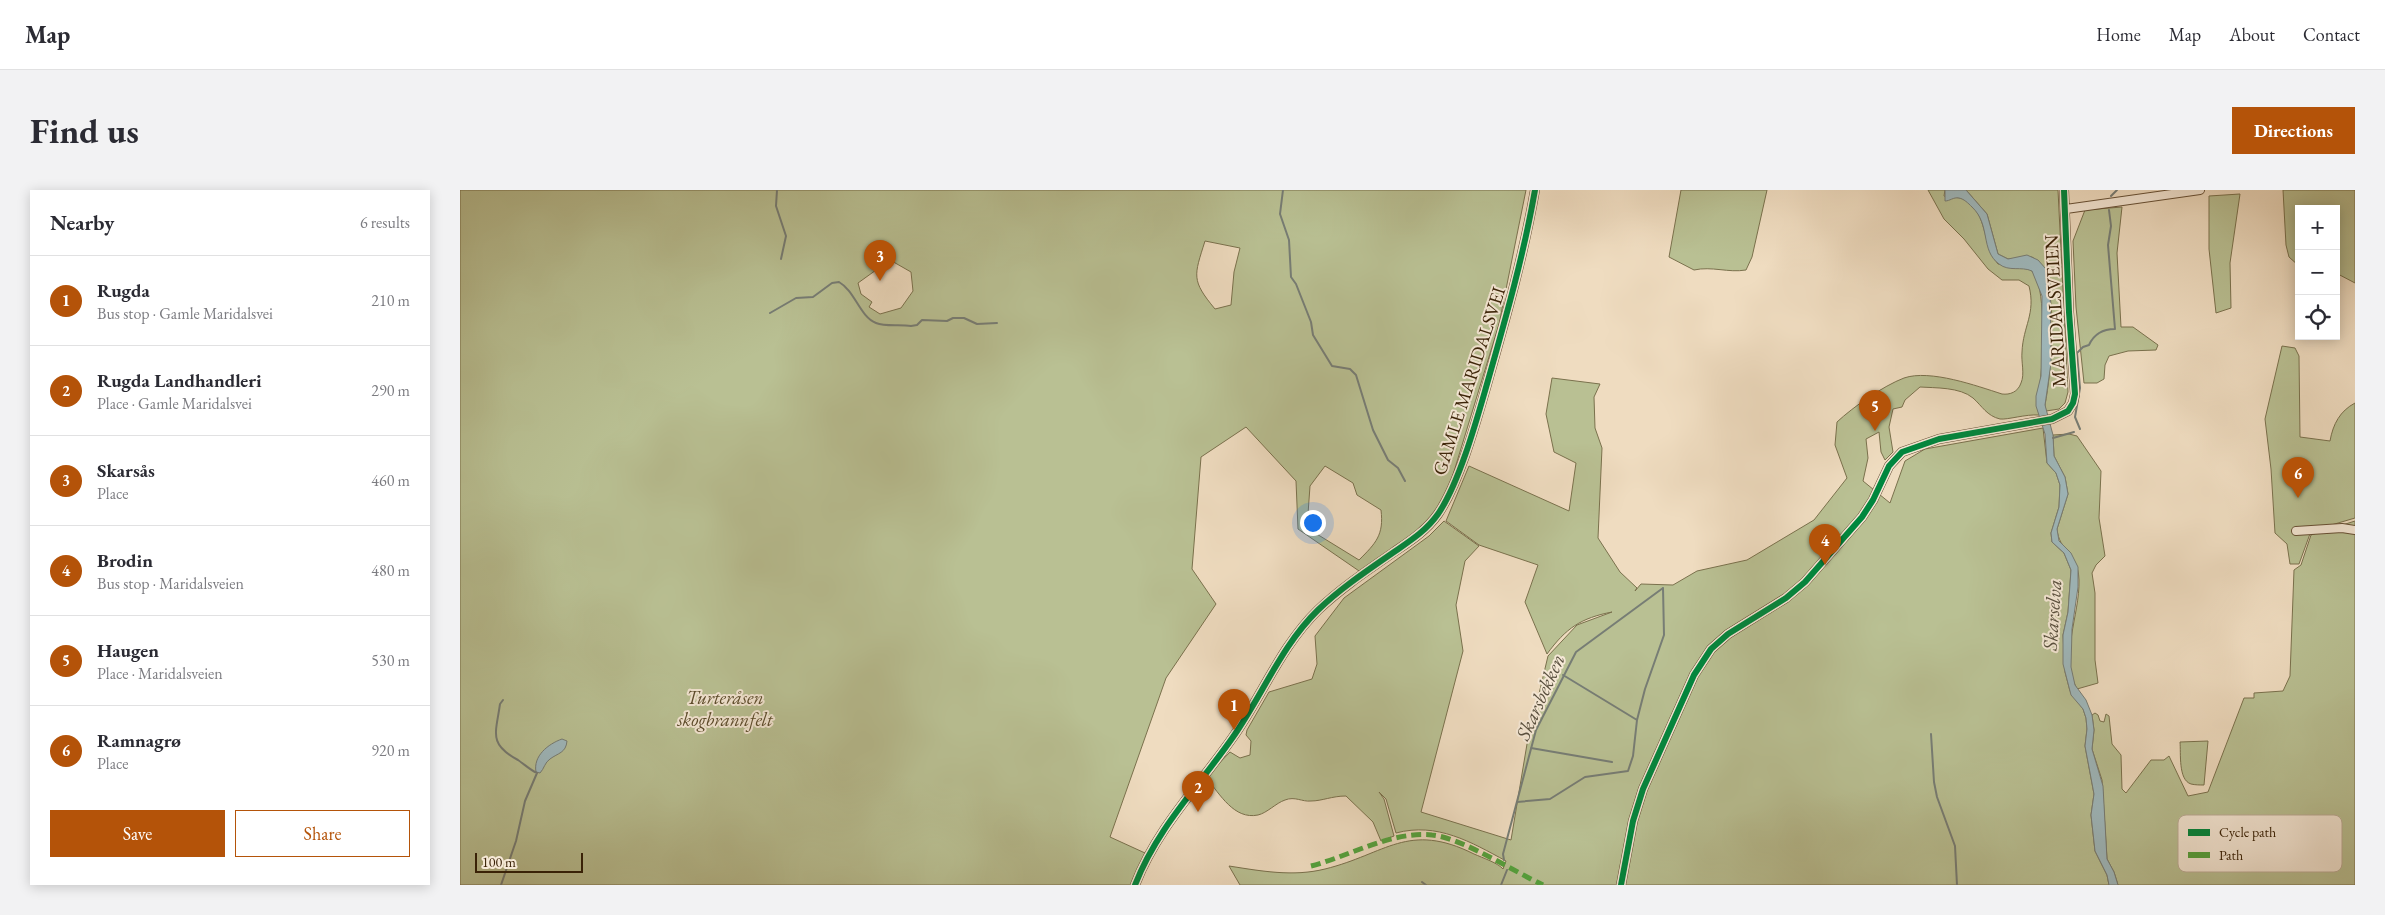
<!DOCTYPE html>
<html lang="en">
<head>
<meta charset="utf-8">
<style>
	body { margin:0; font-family:"EB Garamond",serif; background:#f2f2f3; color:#2b2b33 }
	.controls { position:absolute; right:15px; top:15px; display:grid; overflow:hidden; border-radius:0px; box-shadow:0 2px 12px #0003 }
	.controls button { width:45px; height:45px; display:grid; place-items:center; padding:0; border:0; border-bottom:1px solid #e1e1e2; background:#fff; color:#2b2b33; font:25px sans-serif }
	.scale { position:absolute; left:15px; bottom:12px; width:108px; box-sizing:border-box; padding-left:5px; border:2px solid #3a2207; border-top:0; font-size:14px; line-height:18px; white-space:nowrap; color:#3a2207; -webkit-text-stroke:4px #f5e8d6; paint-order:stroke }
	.you { position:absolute; left:852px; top:332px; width:18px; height:18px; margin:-12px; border:4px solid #fff; border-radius:50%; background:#1a73e8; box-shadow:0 0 0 8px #1a73e833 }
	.badge { display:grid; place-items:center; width:32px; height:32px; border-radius:50%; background:#b45309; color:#fff; font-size:16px; font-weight:700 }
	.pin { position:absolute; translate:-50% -41px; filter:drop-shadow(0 1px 2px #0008) }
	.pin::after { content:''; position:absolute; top:26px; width:18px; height:15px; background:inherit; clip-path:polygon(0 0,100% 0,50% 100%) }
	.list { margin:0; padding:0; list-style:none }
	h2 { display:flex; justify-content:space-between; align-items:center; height:65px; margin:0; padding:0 20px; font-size:21px }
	h2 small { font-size:16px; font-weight:400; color:#7c7c81 }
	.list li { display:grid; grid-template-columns:32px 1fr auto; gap:15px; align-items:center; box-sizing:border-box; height:90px; padding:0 20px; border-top:1px solid #e1e1e2 }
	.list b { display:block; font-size:19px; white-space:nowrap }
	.list p { margin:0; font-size:16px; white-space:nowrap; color:#7c7c81 }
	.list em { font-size:16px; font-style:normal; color:#7c7c81 }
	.actions { display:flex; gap:10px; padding:15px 20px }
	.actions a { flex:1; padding:11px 0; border:1px solid #b45309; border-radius:0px; text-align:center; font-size:18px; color:#b45309 }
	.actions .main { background:#b45309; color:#fff }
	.icon { flex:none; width:28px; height:28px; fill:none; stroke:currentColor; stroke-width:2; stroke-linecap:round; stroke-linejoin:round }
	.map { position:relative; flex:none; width:1895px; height:695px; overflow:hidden; border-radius:0px }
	header { display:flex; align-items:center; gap:30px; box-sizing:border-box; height:70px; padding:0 25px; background:#fff; border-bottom:1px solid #e1e1e2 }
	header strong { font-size:24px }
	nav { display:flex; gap:28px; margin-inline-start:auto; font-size:18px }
	.intro { display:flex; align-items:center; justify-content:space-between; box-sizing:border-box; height:120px; padding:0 30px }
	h1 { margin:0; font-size:35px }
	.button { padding:12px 22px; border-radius:0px; background:#b45309; color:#fff; font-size:18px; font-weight:700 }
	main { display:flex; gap:30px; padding:0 30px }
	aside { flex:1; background:#fff; border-radius:0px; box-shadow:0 2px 12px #0003 }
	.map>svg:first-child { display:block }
	.green { fill:#b9c093; stroke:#7a714d; fill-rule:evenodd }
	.water { fill:#9fb9be; stroke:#777d75 }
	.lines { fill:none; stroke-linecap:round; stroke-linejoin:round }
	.stream { stroke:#777d75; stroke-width:2 }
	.minor-casing { stroke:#675035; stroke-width:10 }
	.minor { stroke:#f5e8d6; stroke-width:8 }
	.quiet { stroke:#54a23d; stroke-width:5; stroke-dasharray:10 5; stroke-linecap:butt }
	.cycleway-casing { stroke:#f5e8d6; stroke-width:9 }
	.cycleway { stroke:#00873e; stroke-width:6 }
	.labels { text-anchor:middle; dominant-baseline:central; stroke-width:4; stroke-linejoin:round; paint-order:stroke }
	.street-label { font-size:19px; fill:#3a2207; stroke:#f5e8d6 }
	.park-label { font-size:19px; font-style:italic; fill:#5a4a2a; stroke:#f5e8d6 }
	.water-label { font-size:20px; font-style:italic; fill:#584f3e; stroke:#f5e8d6 }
	.key { fill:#f5e8d6; stroke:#bdad98; stroke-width:1 }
	.key-label { font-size:14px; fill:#3a2207 }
</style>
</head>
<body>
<header>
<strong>Map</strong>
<nav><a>Home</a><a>Map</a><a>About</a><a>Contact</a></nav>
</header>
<div class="intro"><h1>Find us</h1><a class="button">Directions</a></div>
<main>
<aside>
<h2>Nearby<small>6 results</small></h2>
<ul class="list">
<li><span class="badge">1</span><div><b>Rugda</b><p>Bus stop · Gamle Maridalsvei</p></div><em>210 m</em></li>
<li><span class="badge">2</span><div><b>Rugda Landhandleri</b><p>Place · Gamle Maridalsvei</p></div><em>290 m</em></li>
<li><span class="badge">3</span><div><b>Skarsås</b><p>Place</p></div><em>460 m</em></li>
<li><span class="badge">4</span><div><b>Brodin</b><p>Bus stop · Maridalsveien</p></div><em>480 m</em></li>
<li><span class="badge">5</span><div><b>Haugen</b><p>Place · Maridalsveien</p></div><em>530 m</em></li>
<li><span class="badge">6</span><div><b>Ramnagrø</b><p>Place</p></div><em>920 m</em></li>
</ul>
<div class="actions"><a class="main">Save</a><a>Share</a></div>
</aside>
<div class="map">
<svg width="1895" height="695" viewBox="0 0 1895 695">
	<rect width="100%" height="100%" fill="#efdcc0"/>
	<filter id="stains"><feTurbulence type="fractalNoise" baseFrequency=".004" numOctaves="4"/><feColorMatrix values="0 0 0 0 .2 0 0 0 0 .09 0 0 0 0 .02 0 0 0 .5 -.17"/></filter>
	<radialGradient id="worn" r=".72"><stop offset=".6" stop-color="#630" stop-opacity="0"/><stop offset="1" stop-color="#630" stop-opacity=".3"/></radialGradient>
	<!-- green -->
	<path class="green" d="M0 0H1066L1039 134 981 324 902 383 838 339 836 291 786 237 741 267 732 379 756 414 706 488 650 647 685 663 672 695H0ZM745 51 780 58 774 82 771 115 755 119C731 90 734 86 745 51ZM430 70 451 82 453 101 441 118 420 124 409 117 412 112 401 104 398 93ZM865 276 893 293 897 305 921 320C924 345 916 353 899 370L847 338 850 296Z
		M1221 0H1307L1292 67 1286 80C1268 83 1252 76 1234 80L1209 67Z
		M1468 0H1485L1484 6C1491 9 1497 6 1503 9 1529 22 1521 54 1538 74 1545 75 1568 77 1572 81 1586 93 1583 164 1581 184 1580 199 1575 210 1579 225 1566 224 1547 230 1540 229 1527 226 1522 216 1513 208 1500 197 1475 198 1460 197L1445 210 1442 217 1433 219 1429 237 1433 262 1425 270 1421 262 1419 242 1406 249 1408 268 1403 291 1430 313 1445 271 1465 259 1583 238 1587 273 1596 283 1600 295 1599 317 1591 343 1592 352 1604 363 1611 380 1608 422 1603 445 1605 482 1610 501 1623 519 1626 528 1627 539 1625 556 1634 604 1631 625 1635 661 1647 685 1649 695H780L769 676C801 681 833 687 865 679 926 664 948 631 1014 664 1023 668 1038 673 1043 679L1046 671C1011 652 977 632 936 643L926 609 919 602 924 609 934 646 921 651 913 632 886 606C872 606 862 611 851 611 842 612 835 606 825 610 816 613 807 623 798 625 774 630 760 604 747 589L748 585 770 562 780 568 790 565 791 551 786 545 787 540 809 502 852 489 857 474 855 446 884 408 969 346 984 331 1019 356 1005 371 996 415 1003 461 961 622 1051 650 1067 554 1088 466 1117 435 1152 422C1121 428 1106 438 1087 464L1065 412 1078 375 1019 355 986 331 1009 276 1109 321 1116 273 1094 262 1086 224 1092 188 1140 194 1134 207 1135 238 1142 258 1138 348 1160 382 1177 398 1175 401 1181 394 1213 395 1237 381 1287 370 1354 330 1387 288 1375 255 1377 232C1393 217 1423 196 1444 188 1470 179 1517 196 1542 204 1550 205 1558 202 1561 193 1565 184 1561 172 1562 162 1563 136 1576 124 1569 96L1559 90H1542L1528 79 1504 49 1484 29Z
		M1506 0H1598L1608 202 1605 213 1599 219 1586 221 1585 215C1591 184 1602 83 1572 67L1548 69 1538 64 1527 24Z
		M1823 0H1895V93L1876 83V19H1839V76L1829 67 1826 55Z
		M1780 4 1770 73 1771 118 1756 123 1749 59V6Z
		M1662 17 1657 63 1661 137H1673L1698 155 1696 160 1668 161 1649 166 1645 175 1644 189 1637 193H1624L1616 117 1613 51 1625 20Z
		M1822 156 1835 158 1839 166 1840 247 1870 251C1873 234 1880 221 1895 213V328L1851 341 1839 374H1830L1827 354 1815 343 1811 279 1805 229Z
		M1609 244 1617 246 1641 281 1639 328 1645 366 1636 375 1632 383 1635 403V470L1638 493 1617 499C1599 466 1620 425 1619 390 1618 361 1599 362 1597 339L1608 304 1605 287 1594 266 1593 245Z
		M1895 331V695H1658L1654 682 1647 669 1642 590 1632 559 1634 540 1632 525 1635 523 1638 525 1640 531 1644 532 1646 524 1649 526 1652 554 1661 565 1662 599 1666 603 1691 570H1704L1709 566 1728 606 1748 602 1784 508H1794V503L1823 501 1830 486 1834 380 1841 375 1851 345Z
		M1748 551 1744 595C1740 595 1735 595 1731 594 1718 590 1721 563 1720 552Z"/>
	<!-- water -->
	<path class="water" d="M1485 0H1506L1527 24 1538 64 1548 69 1567 65 1578 70 1586 79 1590 92 1591 173 1585 215 1593 245 1594 266 1605 287 1608 304 1597 339 1599 351 1611 363 1618 377V397L1612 439 1611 477 1615 495 1626 510 1632 525 1634 540 1632 559 1643 596 1647 669 1654 682 1658 695H1649L1647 685 1635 661 1631 625 1634 604 1625 556 1627 539 1626 528 1623 519 1611 505 1603 474V445L1608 422 1611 380 1604 363 1592 352 1591 343 1599 317 1600 295 1596 283 1587 273 1585 244 1576 216V206L1581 186 1582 106 1572 81C1561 76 1549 82 1539 74 1520 60 1531 35 1512 17 1508 13 1504 9 1499 8 1493 7 1490 11 1485 11Z
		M102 549 107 551C106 563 98 563 90 569 85 572 84 579 80 583L76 582C73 566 88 554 102 549Z"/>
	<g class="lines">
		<!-- stream -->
		<path class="stream" d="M317 0 316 16 326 46 321 69
			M823 0 820 24 829 50 831 87 836 94 851 132 853 145 872 176 890 179 896 185 913 240 928 270 938 278 945 291
			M1651 6 1657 0
			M310 123 336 108 353 107 372 93 379 92C395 101 400 127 416 133 426 137 440 134 451 136L457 135 462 130 487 131 493 128H504L517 134 537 133
			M1620 239 1615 227 1620 198 1617 163 1623 157 1629 155C1634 144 1642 139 1655 139L1648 55 1651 36 1649 20
			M1593 248 1614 242
			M1103 485 1177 530
			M1471 544 1474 592 1477 607 1495 656 1497 695
			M1071 558 1152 572
			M1057 612 1090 609 1125 587 1168 581 1173 566 1177 530 1185 499 1204 445 1203 398
			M1044 670 1043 664 1076 540 1116 462 1203 398
			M962 692 966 695
			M41 695 56 651 65 611 77 583C70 580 64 574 58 570 28 554 36 543 40 514L43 510
			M1041 695 1047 680"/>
		<!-- minor casing -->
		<g class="minor-casing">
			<path id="minor" d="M1606 19 1740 0
				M1836 341 1882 338 1895 340
				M675 695C697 638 739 596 773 547 802 506 821 456 858 420 881 398 908 380 934 362 950 351 966 341 978 324 998 295 1015 236 1025 201 1044 134 1063 69 1075 0
				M1161 695 1173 631 1183 599 1234 485 1251 459 1268 444 1326 408 1345 392 1402 327 1413 310 1429 276 1442 262 1479 249 1592 229 1608 221 1613 213 1615 204 1609 122 1604 0"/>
		</g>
		<!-- minor -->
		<use href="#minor" class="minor"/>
		<!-- quiet -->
		<path class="quiet" d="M851 676C890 666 931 641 972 645 1000 647 1055 682 1083 695"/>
		<!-- cycleway casing -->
		<g class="cycleway-casing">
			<path id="cycleway" d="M675 695C697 638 739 596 773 547 802 506 821 456 858 420 881 398 908 380 934 362 950 351 966 341 978 324 998 295 1015 236 1025 201 1044 134 1063 69 1075 0
				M1161 695 1173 631 1183 599 1234 485 1251 459 1268 444 1326 408 1345 392 1402 327 1413 310 1429 276 1442 262 1479 249 1592 229 1608 221 1613 213 1615 204 1609 122 1604 0"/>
		</g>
		<!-- cycleway -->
		<use href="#cycleway" class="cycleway"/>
	</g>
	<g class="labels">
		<!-- street labels -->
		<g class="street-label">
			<text transform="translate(1595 121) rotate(-93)">MARIDALSVEIEN</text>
			<text transform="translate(1009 191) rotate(-72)">GAMLE MARIDALSVEI</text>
		</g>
		<!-- park labels -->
		<g class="park-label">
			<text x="265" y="507">Turteråsen<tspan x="265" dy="22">skogbrannfelt</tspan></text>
		</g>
		<!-- water labels -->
		<g class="water-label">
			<text transform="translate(1592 425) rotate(-86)">Skarselva</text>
			<text transform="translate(1080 507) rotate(-66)">Skarsbekken</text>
		</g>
	</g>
	<!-- legend -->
	<rect x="1718" y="625" width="164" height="57" rx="8" class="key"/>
	<rect x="1728" y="639" width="22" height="7" fill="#00873e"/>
	<rect x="1728" y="662" width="22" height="6" fill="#54a23d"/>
	<g class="key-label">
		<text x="1759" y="647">Cycle path</text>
		<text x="1759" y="670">Path</text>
	</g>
	<rect width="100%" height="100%" filter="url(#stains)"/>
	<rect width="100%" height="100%" fill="url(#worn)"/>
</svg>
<div class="controls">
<button>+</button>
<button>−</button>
<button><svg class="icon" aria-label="locate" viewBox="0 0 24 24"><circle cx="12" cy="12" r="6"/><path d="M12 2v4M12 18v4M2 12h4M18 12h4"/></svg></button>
</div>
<div class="scale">100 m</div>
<div class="you"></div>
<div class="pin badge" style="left:774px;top:540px">1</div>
<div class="pin badge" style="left:738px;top:622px">2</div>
<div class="pin badge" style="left:420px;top:91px">3</div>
<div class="pin badge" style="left:1365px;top:375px">4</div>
<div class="pin badge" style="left:1415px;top:241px">5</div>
<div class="pin badge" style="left:1838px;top:308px">6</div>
</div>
</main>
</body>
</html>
